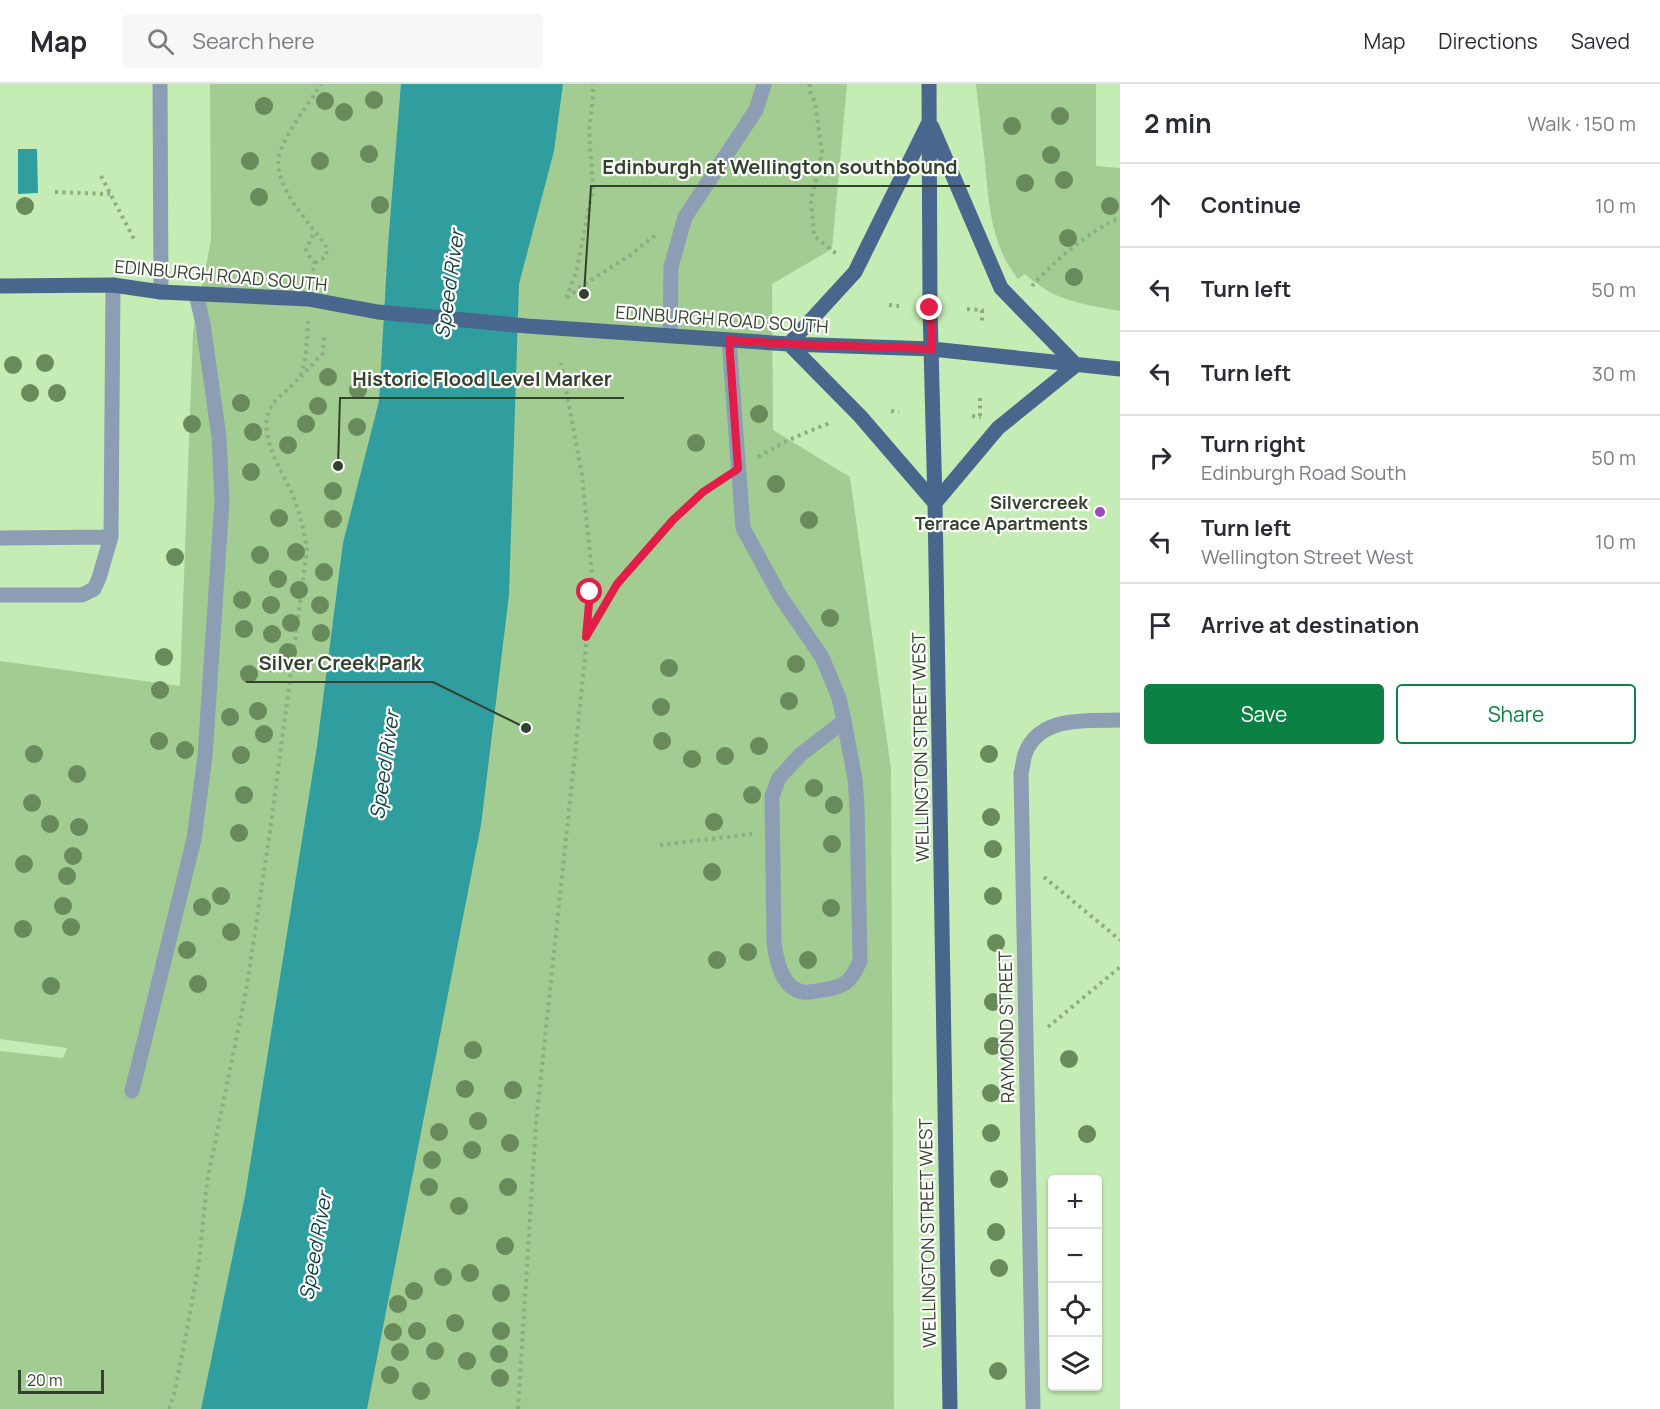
<!DOCTYPE html>
<html lang="en">
<head>
<meta charset="utf-8">
<style>
	body { margin:0; font-family:Manrope,sans-serif; background:#f7f7f7; color:#2b2b33 }
	.controls { position:absolute; right:18px; bottom:18px; display:grid; overflow:hidden; border-radius:6px; box-shadow:0 2px 4px #0004 }
	.controls button { width:54px; height:54px; display:grid; place-items:center; padding:0; border:0; border-bottom:2px solid #e1e1e2; background:#fff; color:#2b2b33; font:30px sans-serif }
	.scale { position:absolute; left:18px; bottom:15px; width:86px; box-sizing:border-box; padding-left:6px; border:3px solid #33422c; border-top:0; font-size:16px; line-height:21px; white-space:nowrap; color:#33422c; -webkit-text-stroke:4px #fff; paint-order:stroke }
	.stop { position:absolute; width:18px; height:18px; margin:-14px; border:4px solid #e11d48; border-radius:50%; background:#fff }
	.stop.end { background:#e11d48; border-color:#fff; box-shadow:0 2px 6px #0008 }
	.list { margin:0; padding:0; list-style:none }
	h2 { display:flex; justify-content:space-between; align-items:center; height:78px; margin:0; padding:0 24px; font-size:26px }
	h2 small { font-size:20px; font-weight:400; color:#7c7c81 }
	.list li { display:grid; grid-template-columns:39px 1fr auto; gap:18px; align-items:center; box-sizing:border-box; height:84px; padding:0 24px; border-top:2px solid #e1e1e2 }
	.list b { display:block; font-size:22px; white-space:nowrap }
	.list p { margin:0; font-size:20px; white-space:nowrap; color:#7c7c81 }
	.list em { font-size:20px; font-style:normal; color:#7c7c81 }
	.actions { display:flex; gap:12px; padding:18px 24px }
	.actions a { flex:1; padding:14px 0; border:2px solid #0b8043; border-radius:6px; text-align:center; font-size:21px; color:#0b8043 }
	.actions .main { background:#0b8043; color:#fff }
	.icon { flex:none; width:33px; height:33px; fill:none; stroke:currentColor; stroke-width:2; stroke-linecap:round; stroke-linejoin:round }
	.map { position:relative; flex:none; width:1120px; height:1325px; overflow:hidden }
	header { display:flex; align-items:center; gap:36px; box-sizing:border-box; height:84px; padding:0 30px; background:#fff; border-bottom:2px solid #e1e1e2 }
	header strong { font-size:28px }
	nav { display:flex; gap:33px; margin-inline-start:auto; font-size:21px }
	.search { width:420px; height:54px; background:#f7f7f7; display:flex; align-items:center; gap:15px; box-sizing:border-box; padding:0 21px; border-radius:6px; color:#7c7c81; font-size:22px }
	main { display:flex }
	aside { flex:1; background:#fff }
	.map>svg:first-child { display:block }
	.green { fill:#a2cc91 }
	.water { fill:#309d9f }
	.lines { fill:none; stroke-linecap:round; stroke-linejoin:round }
	.path { stroke:#8eac82; stroke-width:4; stroke-dasharray:3 4.5; stroke-linecap:butt }
	.minor { stroke:#8d9db4; stroke-width:15 }
	.major { stroke:#49668d; stroke-width:15 }
	.tree { fill:#698a5a }
	.route { stroke:#e11d48; stroke-width:8 }
	.poi-dot { fill:#9c4ab8; stroke:#fff; stroke-width:2 }
	.labels { text-anchor:middle; dominant-baseline:central; stroke-width:4.5; stroke-linejoin:round; paint-order:stroke }
	.street-label { font-size:18px; fill:#33422c; stroke:#fff }
	.poi-label { font-size:18px; font-weight:bold; fill:#33422c; stroke:#fff; text-anchor:end }
	.water-label { font-size:20px; font-style:italic; fill:#0d3e3f; stroke:#fff }
	.leader { fill:none; stroke:#33422c; stroke-width:2 }
	.callout-dot { fill:#33422c; stroke:#fff; stroke-width:2 }
	.callout-label { font-size:20px; text-anchor:middle; font-weight:bold; fill:#33422c; stroke:#fff; stroke-width:4.5; stroke-linejoin:round; paint-order:stroke }
</style>
</head>
<body>
<header>
<strong>Map</strong>
<div class="search"><svg class="icon" aria-label="search" viewBox="0 0 24 24"><circle cx="10" cy="10" r="6"/><path d="M15 15l6 6"/></svg>Search here</div>
<nav><a>Map</a><a>Directions</a><a>Saved</a></nav>
</header>
<main>
<div class="map">
<svg width="1120" height="1325" viewBox="0 0 1120 1325">
	<rect width="100%" height="100%" fill="#c5ecb5"/>
	<!-- green -->
	<path class="green" d="M210 0H847L832 165 772 200 773 346 850 393 891 685 894 1325H0V967L63 974 67 964 0 955V577L180 602 193 248 211 156Z
		M976 0H1096V82L1120 84V227C1082 220 1054 217 1025 190L1018 195C991 161 989 120 985 79 982 53 979 26 976 0Z"/>
	<!-- water -->
	<path class="water" d="M401 0H563L554 67 519 200 509 511 481 741 367 1325H201L245 1112 317 662 343 459 379 317 388 161Z
		M18 65H37L38 109 18 110Z"/>
	<g class="lines">
		<!-- path -->
		<path class="path" d="M810 0 809 5 815 18 822 69 811 116 814 152 839 172
			M101 92 135 157
			M55 108 110 110
			M315 179 324 174 328 165C312 141 269 100 280 68 289 44 308 21 321 0
			M311 194 315 179 309 172 306 166 314 148
			M1032 202C1053 178 1091 145 1120 134
			M566 214 576 189 593 104 589 47 593 14V0
			M567 214 580 203 629 172 658 149
			M889 221 899 222
			M967 225 982 226V241
			M301 293 323 269 324 251
			M891 327 899 328
			M972 332 981 333
			M980 332V313
			M758 373C782 358 804 349 830 339
			M588 550C617 494 666 433 719 398
			M660 761 752 750
			M1044 793 1120 856
			M1048 943 1120 883
			M169 1325 174 1311 185 1256 199 1179 207 1098 246 907 270 748 307 465C304 447 300 429 293 412 283 388 263 361 267 334 270 316 287 308 298 295 307 285 307 251 308 237
			M518 1325 536 1039 584 584 592 490 582 391 561 279"/>
		<!-- minor -->
		<path class="minor" d="M160 0 161 208
			M670 252 671 183 685 133 756 26 764 0
			M729 256 743 444 780 512 822 573 839 614 844 637 855 695 857 722 860 877C851 898 845 903 822 906 817 907 809 909 803 908 782 905 776 875 774 858L772 712 779 694 800 671 844 637
			M0 454 111 453
			M0 511H82L94 505 99 494 111 453 113 201
			M132 1007 194 755 205 672 222 417 219 353 203 240 196 210
			M1033 1325 1021 689C1023 683 1023 676 1025 670 1039 631 1088 637 1120 636"/>
		<!-- major -->
		<path class="major" d="M929 0 930 224 935 419 950 1325
			M932 43 1001 204 1076 281
			M0 202 113 201 161 208 308 215 378 228 527 242 789 260 932 265 1120 285
			M789 260 855 188 928 40
			M789 260 860 332 935 419
			M935 419 998 344 1076 281"/>
	</g>
	<!-- trees -->
	<g class="tree">
		<circle cx="374" cy="16" r="9"/>
		<circle cx="325" cy="17" r="9"/>
		<circle cx="264" cy="22" r="9"/>
		<circle cx="344" cy="28" r="9"/>
		<circle cx="1060" cy="32" r="9"/>
		<circle cx="1012" cy="42" r="9"/>
		<circle cx="369" cy="70" r="9"/>
		<circle cx="1051" cy="71" r="9"/>
		<circle cx="250" cy="77" r="9"/>
		<circle cx="320" cy="77" r="9"/>
		<circle cx="1064" cy="96" r="9"/>
		<circle cx="1025" cy="99" r="9"/>
		<circle cx="259" cy="113" r="9"/>
		<circle cx="380" cy="121" r="9"/>
		<circle cx="25" cy="122" r="9"/>
		<circle cx="1110" cy="122" r="9"/>
		<circle cx="1068" cy="154" r="9"/>
		<circle cx="1074" cy="193" r="9"/>
		<circle cx="45" cy="279" r="9"/>
		<circle cx="13" cy="281" r="9"/>
		<circle cx="328" cy="293" r="9"/>
		<circle cx="358" cy="306" r="9"/>
		<circle cx="30" cy="309" r="9"/>
		<circle cx="57" cy="309" r="9"/>
		<circle cx="241" cy="319" r="9"/>
		<circle cx="318" cy="322" r="9"/>
		<circle cx="759" cy="330" r="9"/>
		<circle cx="192" cy="340" r="9"/>
		<circle cx="306" cy="340" r="9"/>
		<circle cx="357" cy="343" r="9"/>
		<circle cx="253" cy="348" r="9"/>
		<circle cx="696" cy="359" r="9"/>
		<circle cx="288" cy="361" r="9"/>
		<circle cx="251" cy="388" r="9"/>
		<circle cx="776" cy="400" r="9"/>
		<circle cx="333" cy="407" r="9"/>
		<circle cx="279" cy="434" r="9"/>
		<circle cx="333" cy="435" r="9"/>
		<circle cx="809" cy="436" r="9"/>
		<circle cx="296" cy="468" r="9"/>
		<circle cx="260" cy="471" r="9"/>
		<circle cx="175" cy="473" r="9"/>
		<circle cx="324" cy="488" r="9"/>
		<circle cx="278" cy="495" r="9"/>
		<circle cx="299" cy="506" r="9"/>
		<circle cx="242" cy="516" r="9"/>
		<circle cx="271" cy="521" r="9"/>
		<circle cx="320" cy="521" r="9"/>
		<circle cx="830" cy="534" r="9"/>
		<circle cx="291" cy="539" r="9"/>
		<circle cx="244" cy="545" r="9"/>
		<circle cx="321" cy="549" r="9"/>
		<circle cx="272" cy="550" r="9"/>
		<circle cx="288" cy="568" r="9"/>
		<circle cx="164" cy="573" r="9"/>
		<circle cx="270" cy="579" r="9"/>
		<circle cx="796" cy="580" r="9"/>
		<circle cx="669" cy="584" r="9"/>
		<circle cx="249" cy="590" r="9"/>
		<circle cx="160" cy="606" r="9"/>
		<circle cx="789" cy="617" r="9"/>
		<circle cx="661" cy="623" r="9"/>
		<circle cx="258" cy="627" r="9"/>
		<circle cx="230" cy="633" r="9"/>
		<circle cx="264" cy="650" r="9"/>
		<circle cx="159" cy="657" r="9"/>
		<circle cx="662" cy="657" r="9"/>
		<circle cx="759" cy="662" r="9"/>
		<circle cx="185" cy="666" r="9"/>
		<circle cx="34" cy="670" r="9"/>
		<circle cx="989" cy="670" r="9"/>
		<circle cx="241" cy="671" r="9"/>
		<circle cx="725" cy="672" r="9"/>
		<circle cx="692" cy="675" r="9"/>
		<circle cx="77" cy="690" r="9"/>
		<circle cx="814" cy="704" r="9"/>
		<circle cx="244" cy="711" r="9"/>
		<circle cx="752" cy="711" r="9"/>
		<circle cx="32" cy="719" r="9"/>
		<circle cx="834" cy="721" r="9"/>
		<circle cx="991" cy="733" r="9"/>
		<circle cx="714" cy="738" r="9"/>
		<circle cx="50" cy="740" r="9"/>
		<circle cx="79" cy="743" r="9"/>
		<circle cx="239" cy="749" r="9"/>
		<circle cx="832" cy="760" r="9"/>
		<circle cx="993" cy="765" r="9"/>
		<circle cx="73" cy="772" r="9"/>
		<circle cx="24" cy="780" r="9"/>
		<circle cx="712" cy="788" r="9"/>
		<circle cx="67" cy="792" r="9"/>
		<circle cx="221" cy="812" r="9"/>
		<circle cx="993" cy="812" r="9"/>
		<circle cx="63" cy="822" r="9"/>
		<circle cx="202" cy="823" r="9"/>
		<circle cx="831" cy="824" r="9"/>
		<circle cx="71" cy="843" r="9"/>
		<circle cx="23" cy="845" r="9"/>
		<circle cx="231" cy="848" r="9"/>
		<circle cx="996" cy="859" r="9"/>
		<circle cx="187" cy="866" r="9"/>
		<circle cx="748" cy="868" r="9"/>
		<circle cx="717" cy="876" r="9"/>
		<circle cx="808" cy="876" r="9"/>
		<circle cx="198" cy="900" r="9"/>
		<circle cx="51" cy="902" r="9"/>
		<circle cx="993" cy="918" r="9"/>
		<circle cx="993" cy="962" r="9"/>
		<circle cx="473" cy="966" r="9"/>
		<circle cx="1069" cy="975" r="9"/>
		<circle cx="465" cy="1005" r="9"/>
		<circle cx="513" cy="1006" r="9"/>
		<circle cx="991" cy="1009" r="9"/>
		<circle cx="478" cy="1037" r="9"/>
		<circle cx="439" cy="1048" r="9"/>
		<circle cx="991" cy="1049" r="9"/>
		<circle cx="1087" cy="1050" r="9"/>
		<circle cx="510" cy="1059" r="9"/>
		<circle cx="472" cy="1066" r="9"/>
		<circle cx="432" cy="1076" r="9"/>
		<circle cx="999" cy="1095" r="9"/>
		<circle cx="429" cy="1103" r="9"/>
		<circle cx="508" cy="1103" r="9"/>
		<circle cx="459" cy="1122" r="9"/>
		<circle cx="996" cy="1148" r="9"/>
		<circle cx="505" cy="1162" r="9"/>
		<circle cx="999" cy="1184" r="9"/>
		<circle cx="470" cy="1189" r="9"/>
		<circle cx="443" cy="1193" r="9"/>
		<circle cx="414" cy="1207" r="9"/>
		<circle cx="501" cy="1209" r="9"/>
		<circle cx="398" cy="1220" r="9"/>
		<circle cx="455" cy="1239" r="9"/>
		<circle cx="417" cy="1247" r="9"/>
		<circle cx="501" cy="1247" r="9"/>
		<circle cx="393" cy="1248" r="9"/>
		<circle cx="435" cy="1267" r="9"/>
		<circle cx="400" cy="1268" r="9"/>
		<circle cx="499" cy="1270" r="9"/>
		<circle cx="467" cy="1277" r="9"/>
		<circle cx="998" cy="1287" r="9"/>
		<circle cx="390" cy="1291" r="9"/>
		<circle cx="500" cy="1294" r="9"/>
		<circle cx="421" cy="1307" r="9"/>
	</g>
	<g class="lines">
		<!-- route -->
		<path class="route" d="M590 508 586 553 617 500 673 436 703 408 738 385 729 256 789 260 932 265 930 224"/>
	</g>
	<!-- markers -->
	<circle class="poi-dot" cx="1100" cy="428" r="6"/>
	<g class="labels">
		<!-- street labels -->
		<g class="street-label">
			<text transform="translate(221 191) rotate(5)">EDINBURGH ROAD SOUTH</text>
			<text transform="translate(722 235) rotate(4)">EDINBURGH ROAD SOUTH</text>
			<text transform="translate(920 663) rotate(-91)">WELLINGTON STREET WEST</text>
			<text transform="translate(1006 943) rotate(-91)">RAYMOND STREET</text>
			<text transform="translate(927 1149) rotate(-91)">WELLINGTON STREET WEST</text>
		</g>
		<!-- poi labels -->
		<g class="poi-label">
			<text x="1088" y="418">Silvercreek<tspan x="1088" dy="21">Terrace Apartments</tspan></text>
		</g>
		<!-- water labels -->
		<g class="water-label">
			<text transform="translate(449 200) rotate(-82)">Speed River</text>
			<text transform="translate(384 681) rotate(-82)">Speed River</text>
			<text transform="translate(315 1162) rotate(-80)">Speed River</text>
		</g>
	</g>
	<!-- callouts -->
	<path class="leader" d="M584 210L591 102H970M338 382L340 314H624M526 644L433 598H246"/>
	<g class="callout-dot">
		<circle cx="584" cy="210" r="6"/>
		<circle cx="338" cy="382" r="6"/>
		<circle cx="526" cy="644" r="6"/>
	</g>
	<g class="callout-label">
		<text x="780" y="90">Edinburgh at Wellington southbound</text>
		<text x="482" y="302">Historic Flood Level Marker</text>
		<text x="340" y="586">Silver Creek Park</text>
	</g>
</svg>
<div class="controls">
<button>+</button>
<button>−</button>
<button><svg class="icon" aria-label="locate" viewBox="0 0 24 24"><circle cx="12" cy="12" r="6"/><path d="M12 2v4M12 18v4M2 12h4M18 12h4"/></svg></button>
<button><svg class="icon" aria-label="layers" viewBox="0 0 24 24"><path d="M12 4l9 5-9 5-9-5zM3 14l9 5 9-5"/></svg></button>
</div>
<div class="scale">20 m</div>
<div class="stop" style="left:590px;top:508px"></div>
<div class="stop end" style="left:930px;top:224px"></div>
</div>
<aside>
<h2>2 min<small>Walk · 150 m</small></h2>
<ul class="list">
<li><svg class="icon" aria-label="ahead" viewBox="0 0 24 24"><path d="M12 20V5M6 11l6-6 6 6"/></svg><div><b>Continue</b></div><em>10 m</em></li>
<li><svg class="icon" aria-label="left" viewBox="0 0 24 24"><path d="M17 20v-9H6M10 6l-5 5 5 5"/></svg><div><b>Turn left</b></div><em>50 m</em></li>
<li><svg class="icon" aria-label="left" viewBox="0 0 24 24"><path d="M17 20v-9H6M10 6l-5 5 5 5"/></svg><div><b>Turn left</b></div><em>30 m</em></li>
<li><svg class="icon" aria-label="right" viewBox="0 0 24 24"><path d="M7 20v-9h11M14 6l5 5-5 5"/></svg><div><b>Turn right</b><p>Edinburgh Road South</p></div><em>50 m</em></li>
<li><svg class="icon" aria-label="left" viewBox="0 0 24 24"><path d="M17 20v-9H6M10 6l-5 5 5 5"/></svg><div><b>Turn left</b><p>Wellington Street West</p></div><em>10 m</em></li>
<li><svg class="icon" aria-label="arrive" viewBox="0 0 24 24"><path d="M6 21V4h12l-3 4 3 4H6"/></svg><div><b>Arrive at destination</b></div></li>
</ul>
<div class="actions"><a class="main">Save</a><a>Share</a></div>
</aside>
</main>
</body>
</html>
